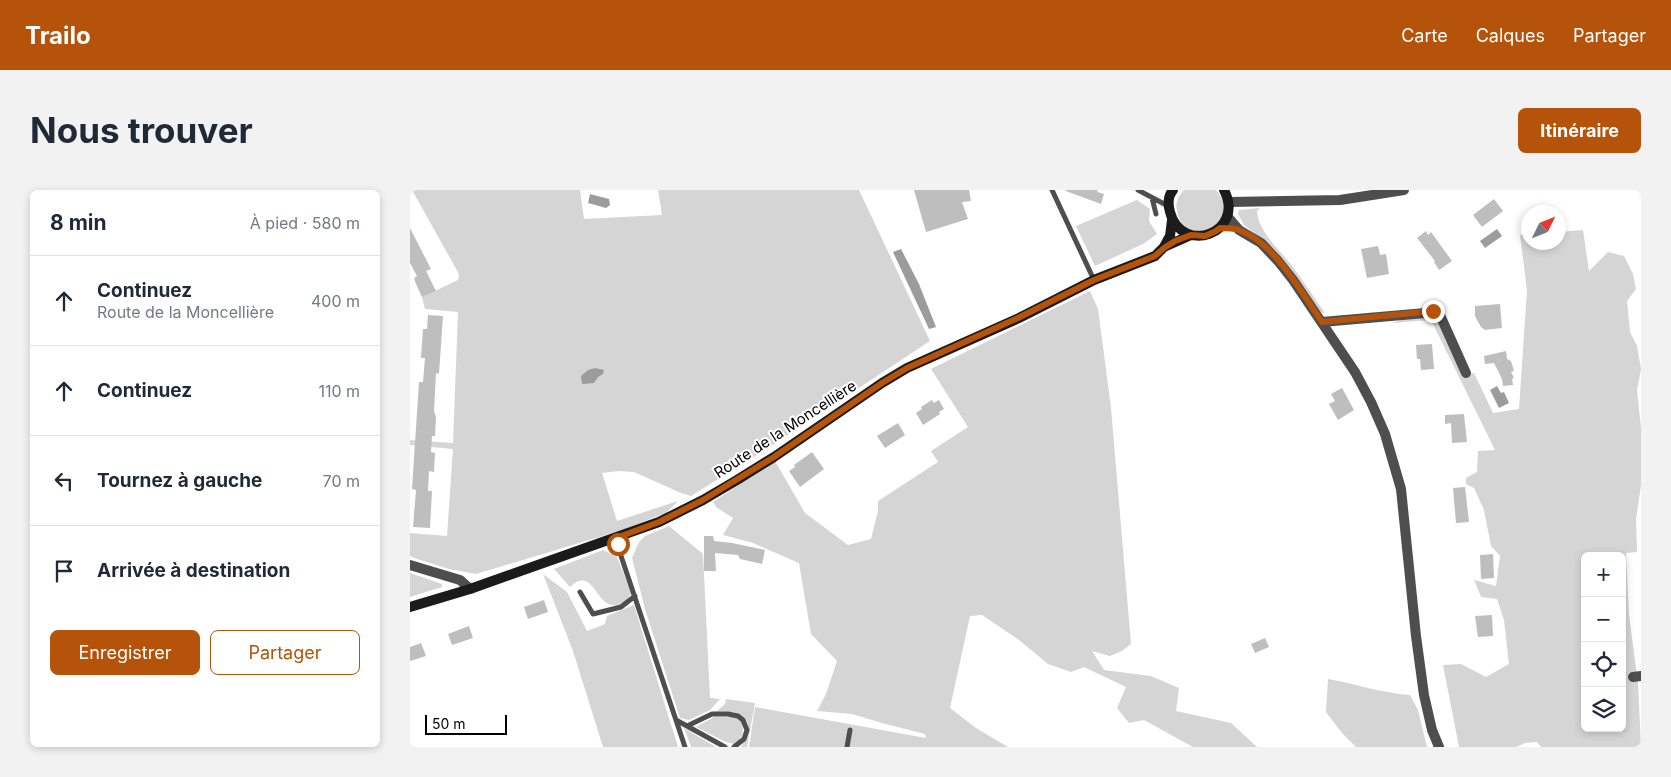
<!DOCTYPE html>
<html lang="fr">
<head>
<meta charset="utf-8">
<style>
	body { margin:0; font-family:Inter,sans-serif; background:#f2f2f3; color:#1f2937 }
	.controls { position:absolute; right:15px; bottom:15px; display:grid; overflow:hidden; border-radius:8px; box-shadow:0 2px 8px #0003 }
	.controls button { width:45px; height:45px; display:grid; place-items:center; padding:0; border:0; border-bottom:1px solid #e0e1e3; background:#fff; color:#1f2937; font:25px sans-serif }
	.compass { position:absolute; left:1111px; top:15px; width:45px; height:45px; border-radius:50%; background:#fff; box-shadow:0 2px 8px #0003; rotate:47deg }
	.scale { position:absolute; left:15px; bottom:12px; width:82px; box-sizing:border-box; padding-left:5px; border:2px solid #000; border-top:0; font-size:14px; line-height:18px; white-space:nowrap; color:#000; -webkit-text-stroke:4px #fff; paint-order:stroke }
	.stop { position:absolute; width:15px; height:15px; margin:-11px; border:4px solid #b45309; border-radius:50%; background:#fff }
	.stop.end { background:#b45309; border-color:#fff; box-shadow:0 1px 5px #0008 }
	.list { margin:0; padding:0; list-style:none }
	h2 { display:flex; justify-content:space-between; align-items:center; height:65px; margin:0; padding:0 20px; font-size:21px }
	h2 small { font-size:16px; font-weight:400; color:#747a83 }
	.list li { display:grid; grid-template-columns:32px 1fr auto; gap:15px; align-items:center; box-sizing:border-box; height:90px; padding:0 20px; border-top:1px solid #e0e1e3 }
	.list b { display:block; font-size:19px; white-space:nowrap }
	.list p { margin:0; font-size:16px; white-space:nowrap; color:#747a83 }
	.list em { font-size:16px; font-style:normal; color:#747a83 }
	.actions { display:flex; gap:10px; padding:15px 20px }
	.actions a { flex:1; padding:11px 0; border:1px solid #b45309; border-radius:8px; text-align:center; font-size:18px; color:#b45309 }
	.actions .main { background:#b45309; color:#fff }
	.icon { flex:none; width:28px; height:28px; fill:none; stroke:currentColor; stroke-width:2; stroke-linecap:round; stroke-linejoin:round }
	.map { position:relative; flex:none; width:1231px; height:557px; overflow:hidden; border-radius:8px }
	header { display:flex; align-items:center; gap:30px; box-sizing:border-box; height:70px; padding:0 25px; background:#b45309; color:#fff }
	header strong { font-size:24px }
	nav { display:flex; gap:28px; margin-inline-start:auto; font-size:18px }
	.intro { display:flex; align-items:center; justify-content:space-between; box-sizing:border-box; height:120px; padding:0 30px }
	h1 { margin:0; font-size:35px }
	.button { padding:12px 22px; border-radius:8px; background:#b45309; color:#fff; font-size:18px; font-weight:700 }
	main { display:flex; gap:30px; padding:0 30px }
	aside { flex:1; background:#fff; border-radius:8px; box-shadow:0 2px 8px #0003 }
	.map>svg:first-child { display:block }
	.green { fill:#d5d5d5; fill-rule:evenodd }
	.water { fill:#9c9c9c }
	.building { fill:#bebebe }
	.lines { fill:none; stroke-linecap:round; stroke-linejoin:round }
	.lane { stroke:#4e4e4e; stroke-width:5 }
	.street { stroke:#4e4e4e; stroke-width:10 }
	.secondary { stroke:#1b1b1b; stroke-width:10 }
	.route { stroke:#b45309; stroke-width:6 }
	.labels { text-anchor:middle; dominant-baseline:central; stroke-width:4; stroke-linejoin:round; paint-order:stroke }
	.street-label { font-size:15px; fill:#000; stroke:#fff }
</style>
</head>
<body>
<header>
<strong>Trailo</strong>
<nav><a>Carte</a><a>Calques</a><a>Partager</a></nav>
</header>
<div class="intro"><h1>Nous trouver</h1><a class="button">Itinéraire</a></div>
<main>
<aside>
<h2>8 min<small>À pied · 580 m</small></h2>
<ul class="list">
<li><svg class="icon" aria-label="ahead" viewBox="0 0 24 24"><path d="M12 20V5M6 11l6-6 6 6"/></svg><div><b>Continuez</b><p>Route de la Moncellière</p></div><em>400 m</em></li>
<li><svg class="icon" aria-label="ahead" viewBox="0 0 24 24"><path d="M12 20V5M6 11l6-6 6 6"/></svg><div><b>Continuez</b></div><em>110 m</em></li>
<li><svg class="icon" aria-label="left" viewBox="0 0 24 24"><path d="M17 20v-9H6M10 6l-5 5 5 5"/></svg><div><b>Tournez à gauche</b></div><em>70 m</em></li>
<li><svg class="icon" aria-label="arrive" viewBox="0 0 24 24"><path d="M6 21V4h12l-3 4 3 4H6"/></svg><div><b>Arrivée à destination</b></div></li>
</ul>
<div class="actions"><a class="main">Enregistrer</a><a>Partager</a></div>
</aside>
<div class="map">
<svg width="1231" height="557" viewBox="0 0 1231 557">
	<rect width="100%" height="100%" fill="#fff"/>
	<!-- green -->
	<path class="green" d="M2 0H170L174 29 252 25 248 0H449L520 151 361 256 281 306 271 303 224 282 208 281 192 283 207 331 268 311 256 323 209 341 66 384 39 379 4 368 0 366V343L37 346 43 259 0 255V250L43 253 48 122 15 119 12 107 48 90 49 84Z
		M774 0H806C835 34 773 60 767 21 765 13 768 6 774 0Z
		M727 10 740 19 739 31 747 44 733 54 685 76 666 36Z
		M850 18 847 21C848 42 871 61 883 77 894 92 904 108 915 123L909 122 852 49 834 35 828 24 829 20Z
		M1173 40 1179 81 1198 62 1214 66 1223 84 1226 99 1217 111 1220 142 1227 156 1231 179 1227 200 1231 238V295L1226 330 1227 362 1216 363 1219 425 1228 492 1231 557H1131L1127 552 1115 553 1106 557H1049L1033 475 1051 474 1076 487 1099 474 1094 430 1087 409 1071 407 1064 390 1086 396 1090 366 1081 356 1074 320 1064 298 1056 294V288L1067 282 1068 261 1085 260 1021 130 982 133 1003 126 1026 127 1056 186 1064 183 1083 223 1109 219 1117 100 1110 45 1118 44V52H1148L1149 42ZM1175 366H1212V538H1175Z
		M680 101 688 119 701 218 721 454 712 461 700 466 682 461 694 480 741 486 769 498 766 521 821 533 847 557H783L734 530 719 533 707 518 716 497 674 477 661 482 638 474 609 450 572 425 560 426 540 518 566 538 598 557H339L345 517 516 548 515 544 472 533 442 524 407 521 416 504 427 471 401 444 389 373 343 353 313 345 323 328 306 317 303 312 365 271 395 323 438 355 461 349 468 321V311L528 272 521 261 558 237 521 179Z
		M259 336 293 364 300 508 310 509 300 520 279 530 270 528 235 419 222 368 229 352 235 346Z
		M193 360 207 367 221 403C219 408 215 412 210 414 186 424 185 373 160 397L144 379Z
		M0 383 32 394V397L0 407Z
		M133 384 157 402 177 441 195 434 197 426 224 415 268 557H193L163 461Z
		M918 489C946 494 972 503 1000 505L1008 520 1017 557H946L932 543 916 522Z
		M316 509 345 513 337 557H331C349 531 333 519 306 522L315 514Z
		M304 527H324L331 530C334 542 334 547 324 554L316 552 286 537Z
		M274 538 306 557H281Z"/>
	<!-- water -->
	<path class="water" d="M180 4 199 9 200 15 196 18 178 13Z
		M1087 39 1092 46 1075 58 1070 51Z
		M491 59 509 94 526 137 519 139 483 62Z
		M185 178 194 180 193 184 188 187 184 193 172 194 171 186 178 180Z
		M1087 196 1091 203 1094 202 1099 213 1089 218 1080 200Z"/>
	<!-- building -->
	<path class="building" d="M504 0H559L561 11 552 12 558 29 516 42Z
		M656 0H688L687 2 694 4 691 14 656 1Z
		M1084 9 1093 21 1072 37 1063 25Z
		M0 38 21 79 16 81 26 101 12 107 6 94 4 88 7 86 0 73Z
		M1016 41 1018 45 1021 42 1042 71 1029 80 1024 72 1025 71 1007 48Z
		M968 56 970 65 976 64 979 84 957 88 951 59Z
		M1090 114 1092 138 1075 140 1071 137 1065 126V116Z
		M18 125 33 126 29 184 26 183 24 221 26 227 25 246H22L21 262 25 263 24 282 19 281 18 301H22L20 338 3 337 6 300 2 299 9 192H13L15 168H11L13 139H17Z
		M1022 154 1024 179 1011 180 1010 169H1007L1006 155Z
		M1096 161 1097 169 1101 171 1104 181 1101 182 1104 188 1102 189 1103 195 1093 196 1092 189 1084 173 1075 174 1074 166Z
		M932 198 944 220 928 230 919 214 925 211 921 204Z
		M522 210 524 213 529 210 534 219 529 222 530 224 513 235 506 223 512 219 511 217Z
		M1054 224 1057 252 1042 253 1041 233 1035 234V225Z
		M488 233 495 245 475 258 467 246Z
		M402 262 414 279 390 297 379 281 385 277 384 275Z
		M1055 297 1059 332 1046 333 1043 298Z
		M294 346H303L304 351 322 353 355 360 352 374 330 369 328 365 305 363 306 381H294Z
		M1083 364 1084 388 1071 389 1070 365Z
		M134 410 138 422 118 429 114 417Z
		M1082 425 1083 446 1068 447 1065 426Z
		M59 436 63 448 42 455 38 444Z
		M855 448 859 457 845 463 841 454Z
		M11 453 16 466 0 471V457Z"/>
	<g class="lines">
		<!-- lane -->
		<path class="lane" d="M642 0 684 90
			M728 0 758 16
			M742 8 746 24
			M205 348 275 557
			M170 402 183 424 211 417 225 406
			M266 530 315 557
			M277 536 302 524H318L328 526 333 530 337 540 334 549 324 557
			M437 557 440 540"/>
		<!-- street -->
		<path class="street" d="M819 12 930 10 994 0
			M817 26 829 40 851 53 868 71 883 90 945 182 961 212 975 244 991 299 1006 446 1014 505 1022 540 1029 557
			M912 132 1027 122 1030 125 1056 183
			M0 375 50 390 60 399
			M1223 487 1231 486"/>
		<!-- secondary -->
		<path class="secondary" d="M763 0C758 6 758 15 760 22 772 66 836 43 814 0
			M754 57 760 46 762 30
			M0 417 60 399 249 332 293 310 327 290 364 267 472 193 497 178 609 128 684 90 745 66 754 57 781 45"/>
	</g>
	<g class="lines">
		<!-- route -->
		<path class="route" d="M208 354 206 348 249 332 293 310 364 267 472 193 497 178 608 128 684 90 745 66 754 58 765 51 781 45 795 46 806 41 810 38C816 38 823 38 829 40 864 52 891 102 912 132L1023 121"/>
	</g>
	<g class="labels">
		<!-- street labels -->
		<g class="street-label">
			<text transform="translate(375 239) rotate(-33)">Route de la Moncellière</text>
		</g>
	</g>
</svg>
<div class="controls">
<button>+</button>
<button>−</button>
<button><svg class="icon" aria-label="locate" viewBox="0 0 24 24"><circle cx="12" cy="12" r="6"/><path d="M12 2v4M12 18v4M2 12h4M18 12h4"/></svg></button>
<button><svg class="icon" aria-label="layers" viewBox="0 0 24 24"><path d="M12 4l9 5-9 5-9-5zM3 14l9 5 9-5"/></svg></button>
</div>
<svg class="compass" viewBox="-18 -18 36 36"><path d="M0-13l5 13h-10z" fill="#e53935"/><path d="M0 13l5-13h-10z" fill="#747a83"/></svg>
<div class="scale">50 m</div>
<div class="stop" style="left:208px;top:354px"></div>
<div class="stop end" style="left:1023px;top:121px"></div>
</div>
</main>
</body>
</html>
